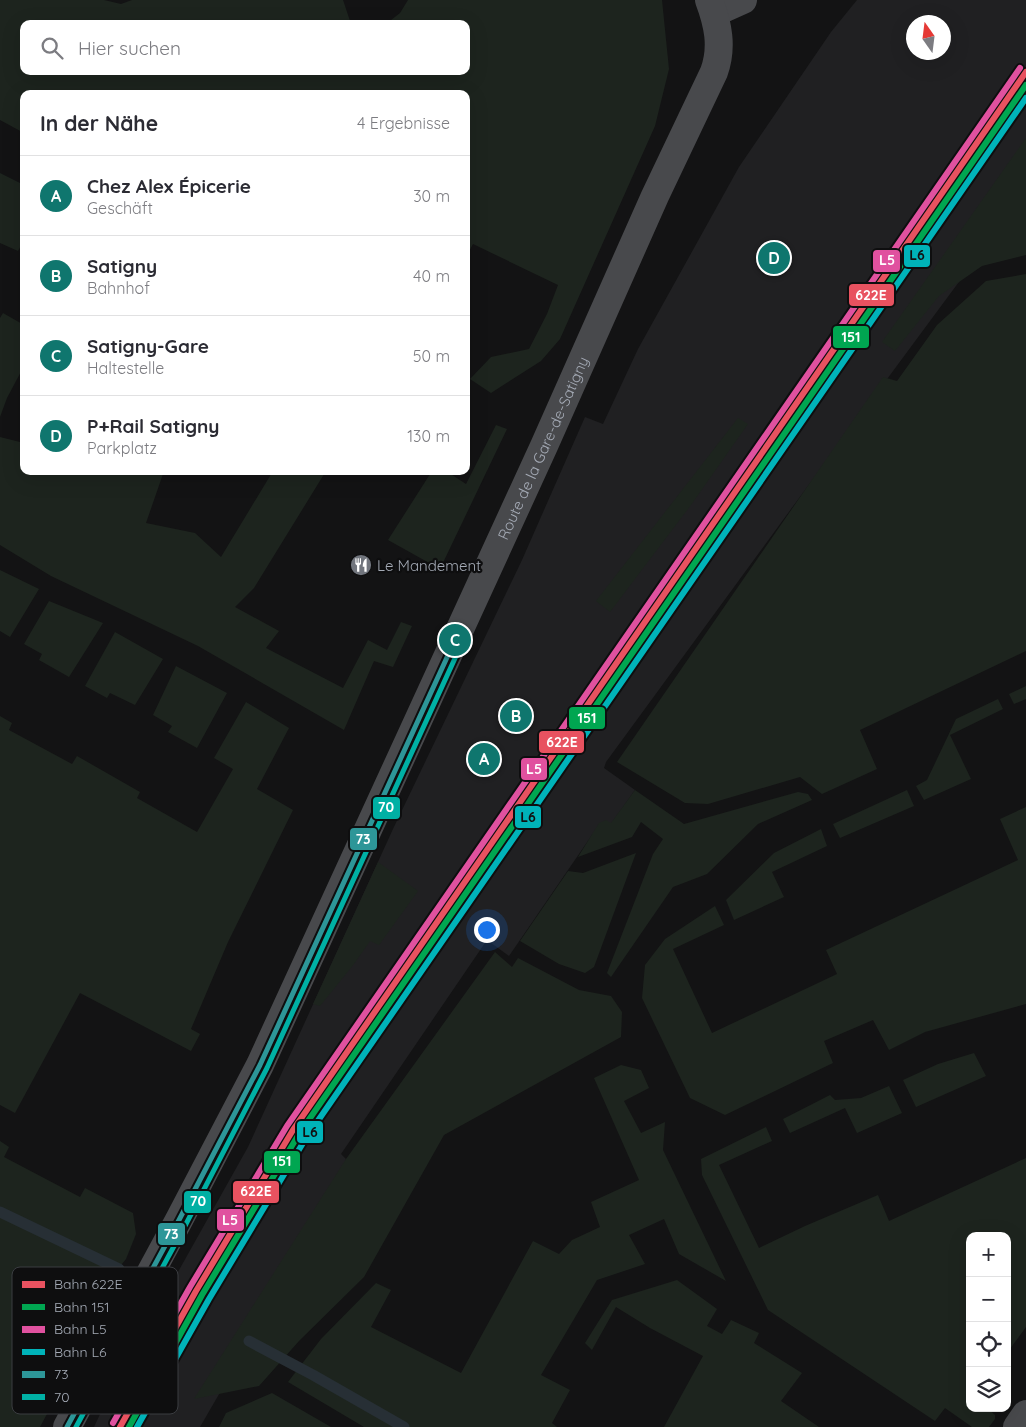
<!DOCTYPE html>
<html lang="de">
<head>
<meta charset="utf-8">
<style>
	body { margin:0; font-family:Quicksand,sans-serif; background:#f7f7f7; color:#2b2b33 }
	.controls { position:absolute; right:15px; bottom:15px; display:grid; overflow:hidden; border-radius:10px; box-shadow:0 5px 20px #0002 }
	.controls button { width:45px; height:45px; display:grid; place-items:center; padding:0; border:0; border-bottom:1px solid #e1e1e2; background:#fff; color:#2b2b33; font:25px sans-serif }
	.compass { position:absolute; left:906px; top:15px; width:45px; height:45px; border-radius:50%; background:#fff; box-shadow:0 5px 20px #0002; rotate:346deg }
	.you { position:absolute; left:486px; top:929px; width:18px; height:18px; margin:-12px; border:4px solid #fff; border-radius:50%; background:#1a73e8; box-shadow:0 0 0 8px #1a73e833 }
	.badge { display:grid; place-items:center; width:32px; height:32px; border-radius:50%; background:#0f766e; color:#fff; font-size:16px; font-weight:700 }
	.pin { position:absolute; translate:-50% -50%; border:2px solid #fff; box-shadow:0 1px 5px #0006 }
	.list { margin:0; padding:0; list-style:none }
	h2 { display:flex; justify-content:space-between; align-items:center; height:65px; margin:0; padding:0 20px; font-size:21px }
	h2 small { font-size:16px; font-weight:400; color:#7c7c81 }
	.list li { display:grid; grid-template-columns:32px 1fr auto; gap:15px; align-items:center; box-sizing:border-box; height:80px; padding:0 20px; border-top:1px solid #e1e1e2 }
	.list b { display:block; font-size:19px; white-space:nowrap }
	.list p { margin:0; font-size:16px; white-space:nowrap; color:#7c7c81 }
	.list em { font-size:16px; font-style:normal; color:#7c7c81 }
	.icon { flex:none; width:28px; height:28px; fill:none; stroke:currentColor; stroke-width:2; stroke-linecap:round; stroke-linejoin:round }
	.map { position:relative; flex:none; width:1026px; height:1427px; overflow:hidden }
	.search { position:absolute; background:#fff; box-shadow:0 5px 20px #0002; left:20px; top:20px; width:450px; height:55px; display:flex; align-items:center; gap:12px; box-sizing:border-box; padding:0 18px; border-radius:10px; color:#7c7c81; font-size:19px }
	.panel { position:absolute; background:#fff; box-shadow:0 5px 20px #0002; left:20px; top:90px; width:450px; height:385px; border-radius:10px }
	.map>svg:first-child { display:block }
	.built { fill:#202022; fill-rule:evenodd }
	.green { fill:#1d241e }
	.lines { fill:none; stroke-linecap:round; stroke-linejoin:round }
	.stream { stroke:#272f35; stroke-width:11 }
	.minor { stroke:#48494c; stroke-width:28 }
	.tertiary { stroke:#48494c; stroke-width:28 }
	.bus-1-casing { stroke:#0e0e0f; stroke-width:9 }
	.bus-2-casing { stroke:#0e0e0f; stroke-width:9 }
	.bus-1 { stroke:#2d9698; stroke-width:5 }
	.bus-2 { stroke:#00b0a4; stroke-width:5 }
	.rail-1-casing { stroke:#0e0e0f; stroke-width:10 }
	.rail-2-casing { stroke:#0e0e0f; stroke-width:10 }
	.rail-3-casing { stroke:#0e0e0f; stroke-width:10 }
	.rail-4-casing { stroke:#0e0e0f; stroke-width:10 }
	.rail-1 { stroke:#e85260; stroke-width:6 }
	.rail-2 { stroke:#00a651; stroke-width:6 }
	.rail-3 { stroke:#e0519f; stroke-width:6 }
	.rail-4 { stroke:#00b3b9; stroke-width:6 }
	.labels { text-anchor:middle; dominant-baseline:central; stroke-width:4.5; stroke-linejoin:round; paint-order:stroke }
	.street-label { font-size:15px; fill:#a4aab5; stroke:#0e0e0f }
	.poi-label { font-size:15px; fill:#a4aab5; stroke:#0e0e0f; text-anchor:start }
	.key { fill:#0e0e0f; stroke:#3b3d41; stroke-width:1 }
	.key-label { font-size:14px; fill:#a4aab5 }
	.line-badge { stroke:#0e0e0f; stroke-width:2 }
	.badge-label { font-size:14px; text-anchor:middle; font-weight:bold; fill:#fff }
	.pale-badge-label { font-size:14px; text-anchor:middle; font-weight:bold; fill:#111 }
</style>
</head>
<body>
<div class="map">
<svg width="1026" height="1427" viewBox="0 0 1026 1427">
	<rect width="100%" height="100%" fill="#131314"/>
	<!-- built -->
	<path class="built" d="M857 0H1026V151L1018 202 791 509 606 762 604 768 635 790 611 824 592 835 509 956 487 940 341 1154 346 1159 333 1197 200 1427H94L109 1395 248 1147 393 829 522 560 585 417 603 424 638 349 739 167 831 32ZM914 22H944V52H914Z"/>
	<!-- green -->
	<path class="green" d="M0 0H104L121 4 132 0H343L351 24H24V71H466V24H386L400 13 408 0H662L669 69 655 126 560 339 541 361 491 393 470 379 491 357 529 349 547 314 558 285 473 244 466 257V94H24V133L0 120Z
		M1026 138V255L982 266 939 296 895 351 882 342Z
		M0 173 24 185V240L18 251 0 243Z
		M1026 274V651L860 730 877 769 822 794 800 777 708 804 685 803 617 762 883 377 897 381 937 325 986 281Z
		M3 313 24 325V366L7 398 0 417V318Z
		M738 418 748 424 691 505 610 612 596 601Z
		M496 425 507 429 440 569 388 540 432 471H446L466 484Z
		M0 437 24 443V471H164L146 523 195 533 221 557 273 471H326L254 588 235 607 279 631 266 648 343 688 368 640 387 650 401 622 412 626 393 667 374 661 344 730 198 646 51 576 0 545Z
		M0 570 39 589 10 637 0 631Z
		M49 601 103 623 69 677 39 660 42 654 24 644Z
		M115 632 163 659 135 705 110 693 107 698 85 686Z
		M176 666 227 693 197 748 168 732 172 726 153 715Z
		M1026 686V699L1014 704 1009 694Z
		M998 699 1003 709 950 735 971 779 924 800 916 786 927 780 956 719Z
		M246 702 289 728 257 789 293 810 228 942 191 1029 200 1034 191 1051 80 993 15 1113 0 1105V716L12 723 9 730 72 764 77 756 140 792 137 798 197 832 233 769 214 758Z
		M635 790 684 824 798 792 808 794 812 800 758 824 707 874 673 887 611 977 607 973 653 854 663 839 641 822 632 837 578 857 599 823 606 820 611 823Z
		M907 790 914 806 840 838 833 824Z
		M1026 807V1004L925 1032 889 1050 873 1020 824 1041 833 1063 725 1115 690 1098 642 998 645 965 665 939 715 906 724 925 673 949 712 1033 837 974 826 950 1018 860 1000 819Z
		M821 829 827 846 772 872 784 897 734 920 726 900 774 853Z
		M636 853 594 967 585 973 559 964 520 941 568 871 583 873Z
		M378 862 418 891 379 945 370 941 354 964 320 1006 313 1004Z
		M495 952 512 967 518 958 579 990 611 996 622 1012 621 1037 444 1135 364 1277 299 1341 259 1386 194 1399 346 1159Z
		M974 1053 986 1076 916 1107 903 1080 938 1064Z
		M621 1065 641 1070 649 1088 624 1101 641 1133 665 1122 663 1150 726 1281 679 1254 664 1219 629 1235 645 1264 597 1280 541 1375 570 1390 552 1423 557 1427H364L288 1382 321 1339 376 1283 391 1290 371 1327 461 1373 533 1241 559 1254 572 1240 600 1227 591 1202 639 1180 594 1078Z
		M889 1086 902 1113 857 1133 845 1108 790 1133 783 1119 830 1095 835 1100 861 1098Z
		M766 1127 772 1141 719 1165 759 1248 805 1226 878 1195 889 1221 1026 1158V1327L1007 1353V1236H970V1408H987L995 1415V1419L989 1427H972L945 1408 935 1421 768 1310 702 1175 701 1159Z
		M0 1141 9 1147 4 1157 80 1197 85 1188 133 1213 136 1234 126 1259 110 1279 63 1384 40 1427H0Z
		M677 1280 717 1309 707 1326 722 1334 731 1320 759 1333 754 1343 802 1373 781 1401 819 1427H664L703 1356 650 1328 616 1307 592 1350 585 1343 612 1300Z
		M272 1393 331 1427H219L226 1413Z"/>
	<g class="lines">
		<!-- stream -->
		<path class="stream" d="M0 1212 119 1269
			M249 1341 313 1375 404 1427"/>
		<!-- minor -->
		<path class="minor" d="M714 13 743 0
			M1017 1427 1026 1414"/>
		<!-- tertiary -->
		<path class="tertiary" id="s1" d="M67 1427 179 1220 260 1065 544 446 655 196 714 72C723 47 718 24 709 0"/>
		<!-- bus-1 casing -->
		<g class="bus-1-casing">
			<path id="bus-1" d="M67 1427 179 1220 260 1065 455 640"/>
		</g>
		<!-- bus-2 casing -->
		<g class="bus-2-casing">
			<path id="bus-2" d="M76 1427 186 1224 267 1068 462 643"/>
		</g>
		<!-- bus-1 -->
		<use href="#bus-1" class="bus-1"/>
		<!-- bus-2 -->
		<use href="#bus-2" class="bus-2"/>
		<!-- rail-1 casing -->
		<g class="rail-1-casing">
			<path id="rail-1" d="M120 1427 196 1291 293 1130 1026 72"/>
		</g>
		<!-- rail-2 casing -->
		<g class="rail-2-casing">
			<path id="rail-2" d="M129 1427 202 1295 299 1134 1026 85"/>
		</g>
		<!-- rail-3 casing -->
		<g class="rail-3-casing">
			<path id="rail-3" d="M113 1423 190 1287 287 1126 1020 68"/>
		</g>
		<!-- rail-4 casing -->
		<g class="rail-4-casing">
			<path id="rail-4" d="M137 1427 209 1299 306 1138 1026 98"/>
		</g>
		<!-- rail-1 -->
		<use href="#rail-1" class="rail-1"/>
		<!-- rail-2 -->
		<use href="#rail-2" class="rail-2"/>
		<!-- rail-3 -->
		<use href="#rail-3" class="rail-3"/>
		<!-- rail-4 -->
		<use href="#rail-4" class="rail-4"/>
	</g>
	<!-- icons -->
	<defs>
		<g id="restaurant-disc" transform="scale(1.125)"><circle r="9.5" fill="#71757d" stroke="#0e0e0f"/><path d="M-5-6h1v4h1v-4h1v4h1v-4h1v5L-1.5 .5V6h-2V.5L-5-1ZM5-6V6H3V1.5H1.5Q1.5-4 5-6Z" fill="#fff"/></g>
	</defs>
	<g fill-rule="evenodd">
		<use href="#restaurant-disc" x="361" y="565"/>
	</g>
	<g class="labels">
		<!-- street labels -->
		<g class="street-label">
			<text stroke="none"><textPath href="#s1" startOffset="1089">Route de la Gare-de-Satigny</textPath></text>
		</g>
		<!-- poi labels -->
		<g class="poi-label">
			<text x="377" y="565">Le Mandement</text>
		</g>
	</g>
	<!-- legend -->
	<rect x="12" y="1267" width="166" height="147" rx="8" class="key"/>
	<rect x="22" y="1281" width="23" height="7" fill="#e85260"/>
	<rect x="22" y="1304" width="23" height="6" fill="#00a651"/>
	<rect x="22" y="1326" width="23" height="7" fill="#e0519f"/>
	<rect x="22" y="1349" width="23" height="6" fill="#00b3b9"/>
	<rect x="22" y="1371" width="23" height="7" fill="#2d9698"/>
	<rect x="22" y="1394" width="23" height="6" fill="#00b0a4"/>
	<g class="key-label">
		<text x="54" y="1289">Bahn 622E</text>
		<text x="54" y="1312">Bahn 151</text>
		<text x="54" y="1334">Bahn L5</text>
		<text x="54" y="1357">Bahn L6</text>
		<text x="54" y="1379">73</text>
		<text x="54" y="1402">70</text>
	</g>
	<g class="line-badge">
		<rect x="903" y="244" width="28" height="24" rx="5" fill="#00b3b9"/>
		<rect x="872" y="249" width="29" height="24" rx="5" fill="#e0519f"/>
		<rect x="848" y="283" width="47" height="24" rx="5" fill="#e85260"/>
		<rect x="832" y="325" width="38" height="24" rx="5" fill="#00a651"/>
		<rect x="568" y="706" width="38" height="24" rx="5" fill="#00a651"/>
		<rect x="538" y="730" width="47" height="24" rx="5" fill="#e85260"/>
		<rect x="520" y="757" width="28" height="24" rx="5" fill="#e0519f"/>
		<rect x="372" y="796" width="29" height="24" rx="5" fill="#00b0a4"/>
		<rect x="514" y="805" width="28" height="24" rx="5" fill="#00b3b9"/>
		<rect x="349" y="827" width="29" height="24" rx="5" fill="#2d9698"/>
		<rect x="296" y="1120" width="28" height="24" rx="5" fill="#00b3b9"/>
		<rect x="263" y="1150" width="38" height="24" rx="5" fill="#00a651"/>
		<rect x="232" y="1180" width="48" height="24" rx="5" fill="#e85260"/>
		<rect x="183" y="1190" width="29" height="24" rx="5" fill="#00b0a4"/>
		<rect x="216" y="1208" width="29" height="24" rx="5" fill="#e0519f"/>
		<rect x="157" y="1222" width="29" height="24" rx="5" fill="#2d9698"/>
	</g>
	<g class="badge-label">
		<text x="887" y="265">L5</text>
		<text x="871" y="300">622E</text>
		<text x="851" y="342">151</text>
		<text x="587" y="723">151</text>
		<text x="562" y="747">622E</text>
		<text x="534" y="774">L5</text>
		<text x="386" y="812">70</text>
		<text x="363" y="844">73</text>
		<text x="282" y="1166">151</text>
		<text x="256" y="1196">622E</text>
		<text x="198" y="1206">70</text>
		<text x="230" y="1225">L5</text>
		<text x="171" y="1239">73</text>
	</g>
	<g class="pale-badge-label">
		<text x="917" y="260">L6</text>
		<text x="528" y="822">L6</text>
		<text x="310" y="1137">L6</text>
	</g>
</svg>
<div class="controls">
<button>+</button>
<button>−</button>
<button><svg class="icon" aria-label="locate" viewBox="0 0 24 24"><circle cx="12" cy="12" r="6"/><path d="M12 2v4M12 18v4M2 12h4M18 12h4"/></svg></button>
<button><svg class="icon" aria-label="layers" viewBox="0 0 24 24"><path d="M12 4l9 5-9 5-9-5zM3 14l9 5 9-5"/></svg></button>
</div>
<svg class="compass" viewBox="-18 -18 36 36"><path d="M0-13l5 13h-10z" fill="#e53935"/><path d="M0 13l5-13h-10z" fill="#7c7c81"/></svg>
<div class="you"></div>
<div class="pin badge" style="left:484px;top:759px">A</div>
<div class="pin badge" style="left:516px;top:716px">B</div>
<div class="pin badge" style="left:455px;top:640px">C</div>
<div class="pin badge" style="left:774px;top:258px">D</div>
<div class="search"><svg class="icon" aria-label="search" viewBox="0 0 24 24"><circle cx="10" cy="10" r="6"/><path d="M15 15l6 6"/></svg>Hier suchen</div>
<section class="panel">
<h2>In der Nähe<small>4 Ergebnisse</small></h2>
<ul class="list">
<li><span class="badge">A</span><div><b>Chez Alex Épicerie</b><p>Geschäft</p></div><em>30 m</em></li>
<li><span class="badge">B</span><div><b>Satigny</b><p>Bahnhof</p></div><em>40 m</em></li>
<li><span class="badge">C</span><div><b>Satigny-Gare</b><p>Haltestelle</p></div><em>50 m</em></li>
<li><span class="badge">D</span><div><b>P+Rail Satigny</b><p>Parkplatz</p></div><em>130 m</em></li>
</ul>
</section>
</div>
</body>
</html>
